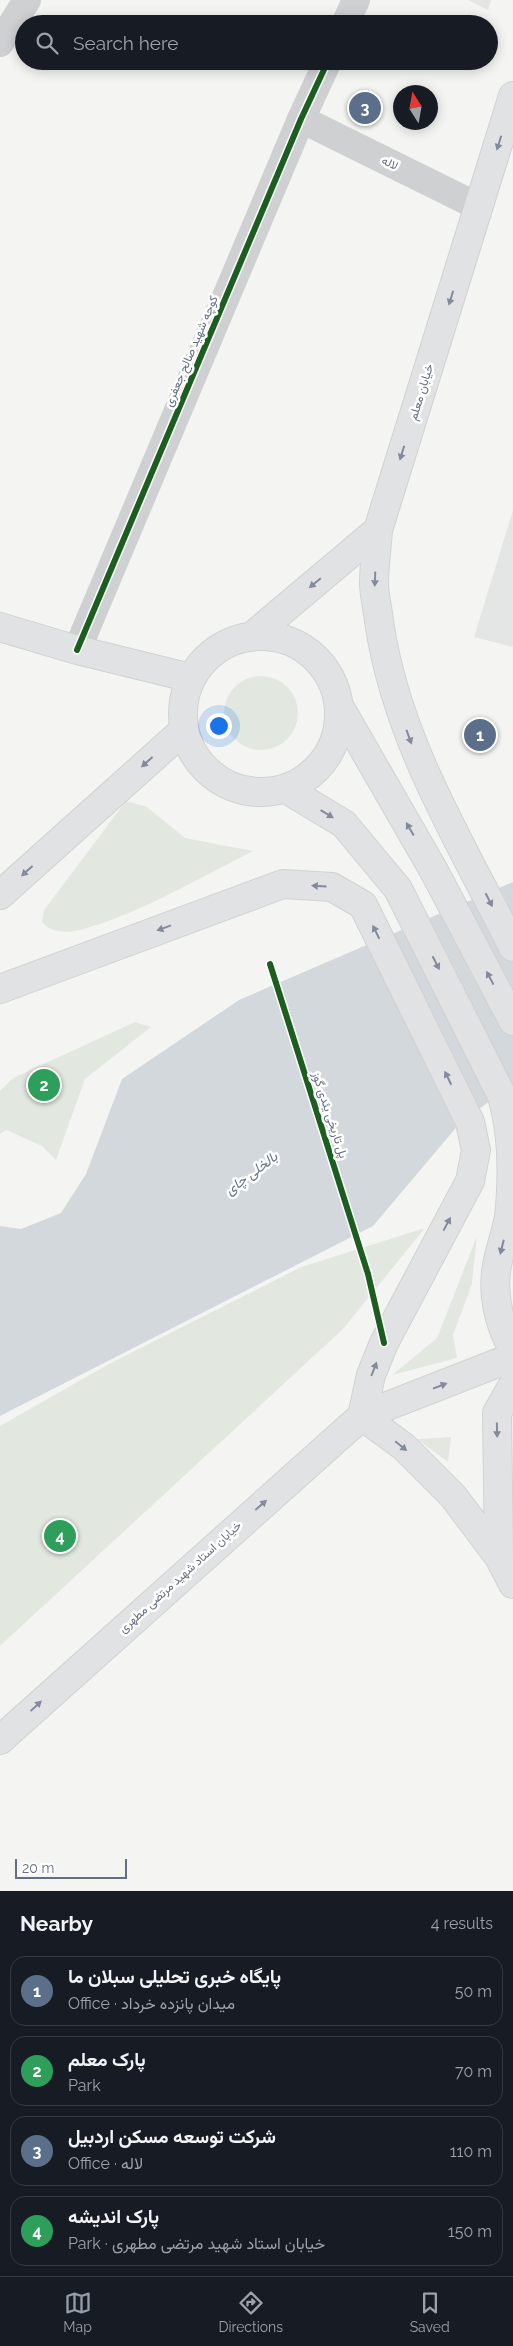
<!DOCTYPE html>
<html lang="en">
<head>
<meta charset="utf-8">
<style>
	body { margin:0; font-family:Raleway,Vazirmatn,sans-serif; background:#20242c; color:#f1f3f6 }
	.compass { position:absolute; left:393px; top:85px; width:45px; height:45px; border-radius:50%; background:#171b24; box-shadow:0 2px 12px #0003; rotate:349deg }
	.scale { position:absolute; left:15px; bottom:12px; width:112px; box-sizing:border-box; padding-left:5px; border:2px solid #636d84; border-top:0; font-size:14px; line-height:18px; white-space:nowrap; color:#636d84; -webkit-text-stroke:4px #fff; paint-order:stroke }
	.you { position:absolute; left:218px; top:725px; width:18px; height:18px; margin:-12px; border:4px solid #fff; border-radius:50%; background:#1a73e8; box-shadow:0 0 0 8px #1a73e833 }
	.badge { display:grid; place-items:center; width:32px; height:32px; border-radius:50%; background:#969daa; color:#fff; font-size:16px; font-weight:700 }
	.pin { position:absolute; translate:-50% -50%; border:2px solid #fff; box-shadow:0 1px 5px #0006 }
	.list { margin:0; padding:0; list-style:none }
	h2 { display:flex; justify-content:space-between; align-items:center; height:65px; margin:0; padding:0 20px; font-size:21px }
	h2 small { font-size:16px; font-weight:400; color:#9ea1a6 }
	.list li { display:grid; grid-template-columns:32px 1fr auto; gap:15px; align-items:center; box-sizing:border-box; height:70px; margin:0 10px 10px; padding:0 10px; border:1px solid #363941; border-radius:15px }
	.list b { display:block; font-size:19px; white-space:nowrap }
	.list p { margin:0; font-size:16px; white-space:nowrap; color:#9ea1a6 }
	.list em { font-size:16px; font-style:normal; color:#9ea1a6 }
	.icon { flex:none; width:28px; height:28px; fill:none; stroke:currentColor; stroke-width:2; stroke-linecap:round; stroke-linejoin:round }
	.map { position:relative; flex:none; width:513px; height:1891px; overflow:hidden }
	.search { position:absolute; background:#171b24; box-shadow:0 2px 12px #0003; left:15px; right:15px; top:15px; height:55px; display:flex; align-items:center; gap:12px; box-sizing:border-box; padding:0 18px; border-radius:28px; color:#9ea1a6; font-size:19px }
	.sheet { height:385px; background:#171b24 }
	nav { display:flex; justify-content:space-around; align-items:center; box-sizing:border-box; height:70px; border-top:1px solid #363941; background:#171b24; font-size:14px; color:#9ea1a6 }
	nav a { display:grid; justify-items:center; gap:2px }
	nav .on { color:#969daa }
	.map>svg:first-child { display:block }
	.built { fill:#e4e5e5 }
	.green { fill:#e2e8e0 }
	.water { fill:#d2d8dc }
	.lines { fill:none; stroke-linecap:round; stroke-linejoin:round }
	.secondary-casing { stroke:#d0d2d2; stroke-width:30 }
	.street { stroke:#cfd0d1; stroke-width:28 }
	.secondary { stroke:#e1e2e3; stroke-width:28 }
	.cycleway-casing { stroke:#fff; stroke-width:9 }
	.cycleway { stroke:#1b5e20; stroke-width:6 }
	.oneway { fill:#828a9c }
	.labels { text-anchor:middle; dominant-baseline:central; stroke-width:5; stroke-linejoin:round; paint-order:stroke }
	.street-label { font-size:12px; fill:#636d84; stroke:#fff }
	.water-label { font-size:14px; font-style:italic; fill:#637588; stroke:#fff }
</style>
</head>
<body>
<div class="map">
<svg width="513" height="1891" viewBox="0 0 513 1891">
	<rect width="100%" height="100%" fill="#f4f5f2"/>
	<!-- built -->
	<path class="built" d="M468 0H491L488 10Z
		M513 510V647L474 637Z"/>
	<!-- green -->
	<path class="green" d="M224 713a37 37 0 1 1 74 0a37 37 0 1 1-74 0Z
		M126 801 147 807 185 838 253 851C199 878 143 912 84 929 70 933 51 934 42 922L44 910Z
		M135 1022 151 1027 85 1079 56 1160 42 1146 6 1130 0 1134V1091L13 1078Z
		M425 1228 343 1329 0 1646V1426L107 1365 301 1267Z
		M477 1236 472 1284 453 1335 457 1358 392 1375 437 1338Z
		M451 1437 448 1462 417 1439Z"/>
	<!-- water -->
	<path class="water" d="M513 882V1084L460 1123 373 1226 0 1416V1226L21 1229 61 1213 86 1174 122 1079 239 1000Z"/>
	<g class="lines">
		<!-- secondary casing -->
		<g class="secondary-casing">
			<path id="secondary" d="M378 530C377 547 374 566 374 583 374 596 378 609 379 621 396 740 460 841 513 947
				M0 627 77 650 191 678
				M183 714a78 78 0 1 1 156 0a78 78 0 1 1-156 0Z
				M251 637 378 530 513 96
				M339 706 434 871 513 1021
				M286 789 344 824 398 889 502 1096C513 1133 513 1178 509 1217 506 1235 498 1253 496 1272 493 1298 500 1327 513 1349
				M0 895 184 730
				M0 989 283 884 332 887 363 905 470 1122 476 1150 470 1181 384 1343 371 1375 362 1416
				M513 1385 497 1413 499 1557 513 1584
				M362 1416 404 1447 453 1496 499 1557
				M0 1740 362 1416 513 1357"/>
		</g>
		<!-- street -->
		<path class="street" d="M345 24 356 0
			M0 43 27 0
			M301 119 479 207
			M77 650 301 119 328 61"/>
		<!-- secondary -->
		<use href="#secondary" class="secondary"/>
		<!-- cycleway casing -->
		<g class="cycleway-casing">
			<path id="cycleway" d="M77 650 301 119 328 61
				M270 964 368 1274 384 1343"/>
		</g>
		<!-- cycleway -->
		<use href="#cycleway" class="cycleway"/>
	</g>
	<!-- one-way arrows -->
	<defs><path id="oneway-solid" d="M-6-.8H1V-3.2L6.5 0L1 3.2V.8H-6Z" transform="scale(1.25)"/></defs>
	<g class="oneway">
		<use href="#oneway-solid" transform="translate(499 143) rotate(107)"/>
		<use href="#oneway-solid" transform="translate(451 298) rotate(107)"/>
		<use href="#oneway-solid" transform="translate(402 453) rotate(107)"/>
		<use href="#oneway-solid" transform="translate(375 579) rotate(92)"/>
		<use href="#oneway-solid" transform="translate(315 583) rotate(140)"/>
		<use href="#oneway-solid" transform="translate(409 737) rotate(70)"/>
		<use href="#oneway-solid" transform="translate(147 762) rotate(138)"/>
		<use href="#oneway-solid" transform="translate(327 814) rotate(31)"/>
		<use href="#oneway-solid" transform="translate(410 829) rotate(-120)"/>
		<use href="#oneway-solid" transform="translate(27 871) rotate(138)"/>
		<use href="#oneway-solid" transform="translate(319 886) rotate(-176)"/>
		<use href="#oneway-solid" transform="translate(489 900) rotate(63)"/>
		<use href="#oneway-solid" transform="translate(164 928) rotate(160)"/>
		<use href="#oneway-solid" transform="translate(376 932) rotate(-116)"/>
		<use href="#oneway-solid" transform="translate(436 963) rotate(63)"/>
		<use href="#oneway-solid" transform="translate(490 978) rotate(-118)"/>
		<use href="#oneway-solid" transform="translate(448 1078) rotate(-116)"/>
		<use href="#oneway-solid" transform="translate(447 1224) rotate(-62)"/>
		<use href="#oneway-solid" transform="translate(502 1247) rotate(104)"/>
		<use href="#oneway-solid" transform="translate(374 1369) rotate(-69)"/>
		<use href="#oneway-solid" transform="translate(440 1386) rotate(-21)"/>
		<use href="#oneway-solid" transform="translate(497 1430) rotate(89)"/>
		<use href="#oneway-solid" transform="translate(401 1446) rotate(39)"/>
		<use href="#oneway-solid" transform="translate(261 1505) rotate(-41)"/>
		<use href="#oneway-solid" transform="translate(36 1706) rotate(-43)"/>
	</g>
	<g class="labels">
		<!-- street labels -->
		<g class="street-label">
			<text transform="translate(390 163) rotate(26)">لاله</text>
			<text transform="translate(191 351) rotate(-67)">کوچه شهید صالح جعفری</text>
			<text transform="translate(421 392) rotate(-73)">خیابان معلم</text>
			<text transform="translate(330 1115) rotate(72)">پل تاریخی یئدی گوز</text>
			<text transform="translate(180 1577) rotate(-42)">خیابان استاد شهید مرتضی مطهری</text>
		</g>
		<!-- water labels -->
		<g class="water-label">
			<text transform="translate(251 1173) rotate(-37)">بالخلی چای</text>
		</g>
	</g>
</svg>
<svg class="compass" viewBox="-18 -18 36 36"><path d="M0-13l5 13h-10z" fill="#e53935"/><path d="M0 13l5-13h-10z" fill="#9ea1a6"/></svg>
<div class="scale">20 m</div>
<div class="you"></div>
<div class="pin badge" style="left:480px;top:735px;background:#5c6f8a">1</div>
<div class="pin badge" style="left:44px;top:1085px;background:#2e9e5b">2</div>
<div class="pin badge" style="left:365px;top:108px;background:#5c6f8a">3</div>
<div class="pin badge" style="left:60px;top:1536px;background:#2e9e5b">4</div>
<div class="search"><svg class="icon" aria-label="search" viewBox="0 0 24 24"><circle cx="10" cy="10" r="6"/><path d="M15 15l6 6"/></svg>Search here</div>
</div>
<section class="sheet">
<h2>Nearby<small>4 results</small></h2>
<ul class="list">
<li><span class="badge" style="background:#5c6f8a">1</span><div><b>پایگاه خبری تحلیلی سبلان ما</b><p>Office · میدان پانزده خرداد</p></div><em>50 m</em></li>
<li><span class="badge" style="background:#2e9e5b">2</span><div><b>پارک معلم</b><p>Park</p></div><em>70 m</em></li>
<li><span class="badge" style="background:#5c6f8a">3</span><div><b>شرکت توسعه مسکن اردبیل</b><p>Office · لاله</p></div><em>110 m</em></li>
<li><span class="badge" style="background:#2e9e5b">4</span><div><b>پارک اندیشه</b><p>Park · خیابان استاد شهید مرتضی مطهری</p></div><em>150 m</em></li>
</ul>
</section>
<nav>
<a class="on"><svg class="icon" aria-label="map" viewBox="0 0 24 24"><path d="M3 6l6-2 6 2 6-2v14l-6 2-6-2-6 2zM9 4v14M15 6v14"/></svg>Map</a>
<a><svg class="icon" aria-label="directions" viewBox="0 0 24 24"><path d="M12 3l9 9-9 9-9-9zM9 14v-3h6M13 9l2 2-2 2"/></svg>Directions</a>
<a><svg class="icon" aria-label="saved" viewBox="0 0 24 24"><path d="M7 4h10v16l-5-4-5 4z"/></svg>Saved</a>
</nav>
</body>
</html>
